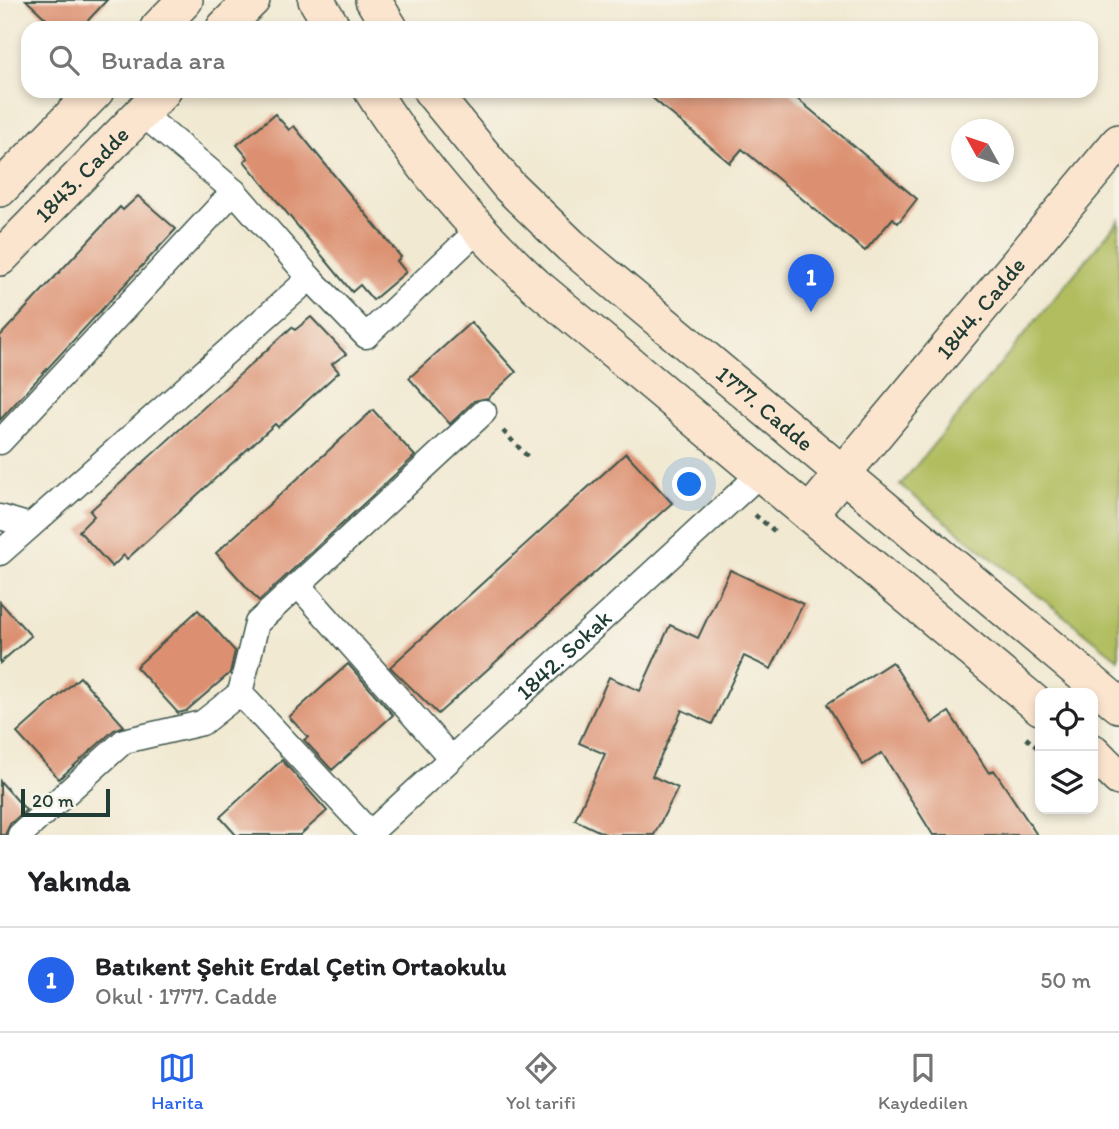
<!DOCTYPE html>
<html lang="tr">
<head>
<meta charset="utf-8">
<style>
	body { margin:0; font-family:Itim,sans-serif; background:#f2f2f2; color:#202124 }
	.controls { position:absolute; right:21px; bottom:21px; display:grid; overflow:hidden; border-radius:14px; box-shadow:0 4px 10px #0003 }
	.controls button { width:63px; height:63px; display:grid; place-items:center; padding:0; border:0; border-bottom:2px solid #e0e0e0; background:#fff; color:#202124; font:35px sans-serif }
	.compass { position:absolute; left:951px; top:119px; width:63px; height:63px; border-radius:50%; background:#fff; box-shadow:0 4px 10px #0003; rotate:310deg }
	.scale { position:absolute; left:21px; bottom:18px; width:89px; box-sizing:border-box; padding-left:7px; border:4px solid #1f3d34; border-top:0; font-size:19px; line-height:24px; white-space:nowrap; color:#1f3d34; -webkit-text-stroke:5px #f7f3e8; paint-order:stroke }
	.you { position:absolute; left:690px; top:485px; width:24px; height:24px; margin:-18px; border:5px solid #fff; border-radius:50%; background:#1a73e8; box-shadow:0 0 0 10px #1a73e833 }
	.badge { display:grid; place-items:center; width:46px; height:46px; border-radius:50%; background:#2563eb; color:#fff; font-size:23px; font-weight:700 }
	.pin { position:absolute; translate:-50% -58px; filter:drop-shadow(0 2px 4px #0008) }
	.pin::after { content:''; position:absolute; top:37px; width:24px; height:21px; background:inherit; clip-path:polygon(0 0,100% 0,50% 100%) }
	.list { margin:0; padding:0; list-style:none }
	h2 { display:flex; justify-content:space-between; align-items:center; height:91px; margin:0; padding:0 28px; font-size:30px }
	h2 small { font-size:23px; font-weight:400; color:#757577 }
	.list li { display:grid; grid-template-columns:46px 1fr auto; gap:21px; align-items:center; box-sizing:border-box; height:105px; padding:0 28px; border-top:2px solid #e0e0e0 }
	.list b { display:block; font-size:26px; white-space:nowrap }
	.list p { margin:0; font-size:23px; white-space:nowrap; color:#757577 }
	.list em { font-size:23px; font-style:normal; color:#757577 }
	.icon { flex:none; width:38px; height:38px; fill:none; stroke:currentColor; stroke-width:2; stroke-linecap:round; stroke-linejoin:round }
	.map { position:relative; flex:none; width:1119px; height:835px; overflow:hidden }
	.search { position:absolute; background:#fff; box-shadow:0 4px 10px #0003; left:21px; right:21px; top:21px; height:77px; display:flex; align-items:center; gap:18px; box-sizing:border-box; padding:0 24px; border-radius:21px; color:#757577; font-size:26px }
	.sheet { height:196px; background:#fff }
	nav { display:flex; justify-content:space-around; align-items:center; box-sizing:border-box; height:98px; border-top:2px solid #e0e0e0; background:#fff; font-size:19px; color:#757577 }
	nav a { display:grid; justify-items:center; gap:4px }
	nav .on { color:#2563eb }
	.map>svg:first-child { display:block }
	.green { fill:#b1bd5f; stroke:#687d4a; stroke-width:2 }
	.building { fill:#dc9071 }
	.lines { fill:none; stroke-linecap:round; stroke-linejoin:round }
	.street-casing { stroke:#3e574c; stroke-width:27 }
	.secondary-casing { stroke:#3e574c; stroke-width:38 }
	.path { stroke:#3e574c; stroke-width:4.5; stroke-dasharray:5 5; stroke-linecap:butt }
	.street { stroke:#fff; stroke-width:24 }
	.secondary { stroke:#fce5cf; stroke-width:35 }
	.labels { text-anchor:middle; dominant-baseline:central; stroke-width:7; stroke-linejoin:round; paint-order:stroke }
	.street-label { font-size:23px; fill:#1f3d34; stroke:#f7f3e8 }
</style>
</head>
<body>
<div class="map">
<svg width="1119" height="835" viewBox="0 0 1119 835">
	<rect width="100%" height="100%" fill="#f7f3e8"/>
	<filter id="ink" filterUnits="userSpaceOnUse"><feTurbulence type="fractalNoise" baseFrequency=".0143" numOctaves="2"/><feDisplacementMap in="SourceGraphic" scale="14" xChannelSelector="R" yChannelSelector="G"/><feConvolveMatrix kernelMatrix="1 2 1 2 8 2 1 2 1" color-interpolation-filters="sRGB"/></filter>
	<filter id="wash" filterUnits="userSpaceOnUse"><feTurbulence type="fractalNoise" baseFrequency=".00686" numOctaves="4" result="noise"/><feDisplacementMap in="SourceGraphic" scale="28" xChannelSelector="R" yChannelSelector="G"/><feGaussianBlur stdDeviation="1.57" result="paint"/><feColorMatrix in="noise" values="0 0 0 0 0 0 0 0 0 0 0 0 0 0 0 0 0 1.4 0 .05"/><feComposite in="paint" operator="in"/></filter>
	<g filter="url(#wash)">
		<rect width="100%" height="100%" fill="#f1e9d2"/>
		<!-- green -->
		<path class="green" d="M1119 220V660L900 485Z"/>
		<g id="blocks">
			<!-- building -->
			<path class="building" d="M26 0H107L81 28H56Z
				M644 91H788L917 199 898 223 893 218 865 251 742 149 730 163Z
				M275 114 289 130 294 126 401 257 397 261 406 272 373 300 360 285 352 292 244 161 248 158 237 145Z
				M138 196 176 229 0 420V336L120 207 123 210Z
				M311 317 346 354 332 364 339 372 278 427 275 424 127 559 124 555 112 567 79 531 94 516 90 511 292 327 295 330Z
				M471 322 516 372 488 398 474 401 450 424 409 378Z
				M373 410 415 456 259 601 216 553Z
				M626 453 672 503 438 714 390 667Z
				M730 570 803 604 771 669 744 656 712 724 682 710 652 776 678 788 654 835H607L575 820 605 754 579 743 609 677 640 691 670 625 698 638Z
				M0 602 31 636 0 663Z
				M198 610 235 651 230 673 186 711 178 713 136 667Z
				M892 662 932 723 949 712 989 773 994 770 1037 835H933L882 753 863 765 827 704Z
				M348 664 393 715 332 770 304 740 308 737 289 717Z
				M80 677 124 726 114 730 59 779 17 733Z
				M282 760 327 811 300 835H236L220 817Z
				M0 781 26 810 10 824 5 835H0Z"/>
		</g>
	</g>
	<g filter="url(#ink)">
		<use href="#blocks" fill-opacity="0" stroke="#3e574c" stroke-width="2"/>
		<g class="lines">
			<!-- street casing -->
			<g class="street-casing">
				<g id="street">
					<path d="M310 278 366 336 479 229"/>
					<path d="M0 442 234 191"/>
					<path d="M0 517 30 526"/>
					<path d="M0 553 310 278 234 191 141 113"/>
					<path d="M298 585 451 758"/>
					<path d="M240 693 370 833"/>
					<path d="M20 835 124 741 202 723 240 693 257 623 484 412"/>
					<path id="s1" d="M368 835 761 473"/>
				</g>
			</g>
			<!-- secondary casing -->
			<g class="secondary-casing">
				<g id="secondary">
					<path d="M316 0 333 28"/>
					<path d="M373 0 390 28"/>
					<path d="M158 28 185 0"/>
					<path d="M224 28 252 0"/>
					<path d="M372 91C417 164 473 227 535 285L1040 707"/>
					<path id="s2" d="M431 91 509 186 571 246 1119 705"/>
					<path d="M0 189 96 91"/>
					<path id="s3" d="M0 258 163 91"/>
					<path id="s4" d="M809 514 1119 142"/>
					<path d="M1093 752 1119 778"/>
				</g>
			</g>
			<!-- path -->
			<path class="path" d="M503 431 529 458
				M755 515 778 534
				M1026 738 1040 750"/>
			<!-- street -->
			<use href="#street" class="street"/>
			<!-- secondary -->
			<use href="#secondary" class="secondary"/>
		</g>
	</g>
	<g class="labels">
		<!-- street labels -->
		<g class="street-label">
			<text stroke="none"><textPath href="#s3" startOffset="117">1843. Cadde</textPath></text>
			<text stroke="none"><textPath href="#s4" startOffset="268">1844. Cadde</textPath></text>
			<text stroke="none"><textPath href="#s2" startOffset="462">1777. Cadde</textPath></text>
			<text stroke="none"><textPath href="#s1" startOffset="266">1842. Sokak</textPath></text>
		</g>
	</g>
</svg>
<div class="controls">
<button><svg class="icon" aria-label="locate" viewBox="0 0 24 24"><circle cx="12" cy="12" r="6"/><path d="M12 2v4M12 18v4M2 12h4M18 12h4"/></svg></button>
<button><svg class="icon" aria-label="layers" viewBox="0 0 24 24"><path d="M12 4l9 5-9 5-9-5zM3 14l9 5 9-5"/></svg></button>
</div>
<svg class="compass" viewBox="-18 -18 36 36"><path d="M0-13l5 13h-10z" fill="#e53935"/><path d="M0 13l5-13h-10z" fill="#757577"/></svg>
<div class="scale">20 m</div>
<div class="you"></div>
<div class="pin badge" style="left:811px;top:312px">1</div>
<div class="search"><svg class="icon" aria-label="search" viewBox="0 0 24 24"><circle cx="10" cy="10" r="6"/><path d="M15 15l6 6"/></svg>Burada ara</div>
</div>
<section class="sheet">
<h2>Yakında<small></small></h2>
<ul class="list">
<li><span class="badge">1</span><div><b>Batıkent Şehit Erdal Çetin Ortaokulu</b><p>Okul · 1777. Cadde</p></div><em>50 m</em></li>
</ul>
</section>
<nav>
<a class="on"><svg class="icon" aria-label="map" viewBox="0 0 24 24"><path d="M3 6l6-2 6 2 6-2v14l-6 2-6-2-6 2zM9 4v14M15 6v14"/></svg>Harita</a>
<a><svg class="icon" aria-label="directions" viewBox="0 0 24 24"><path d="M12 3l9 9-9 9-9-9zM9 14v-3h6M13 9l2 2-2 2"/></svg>Yol tarifi</a>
<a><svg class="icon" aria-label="saved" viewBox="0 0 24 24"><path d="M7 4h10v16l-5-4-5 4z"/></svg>Kaydedilen</a>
</nav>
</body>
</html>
